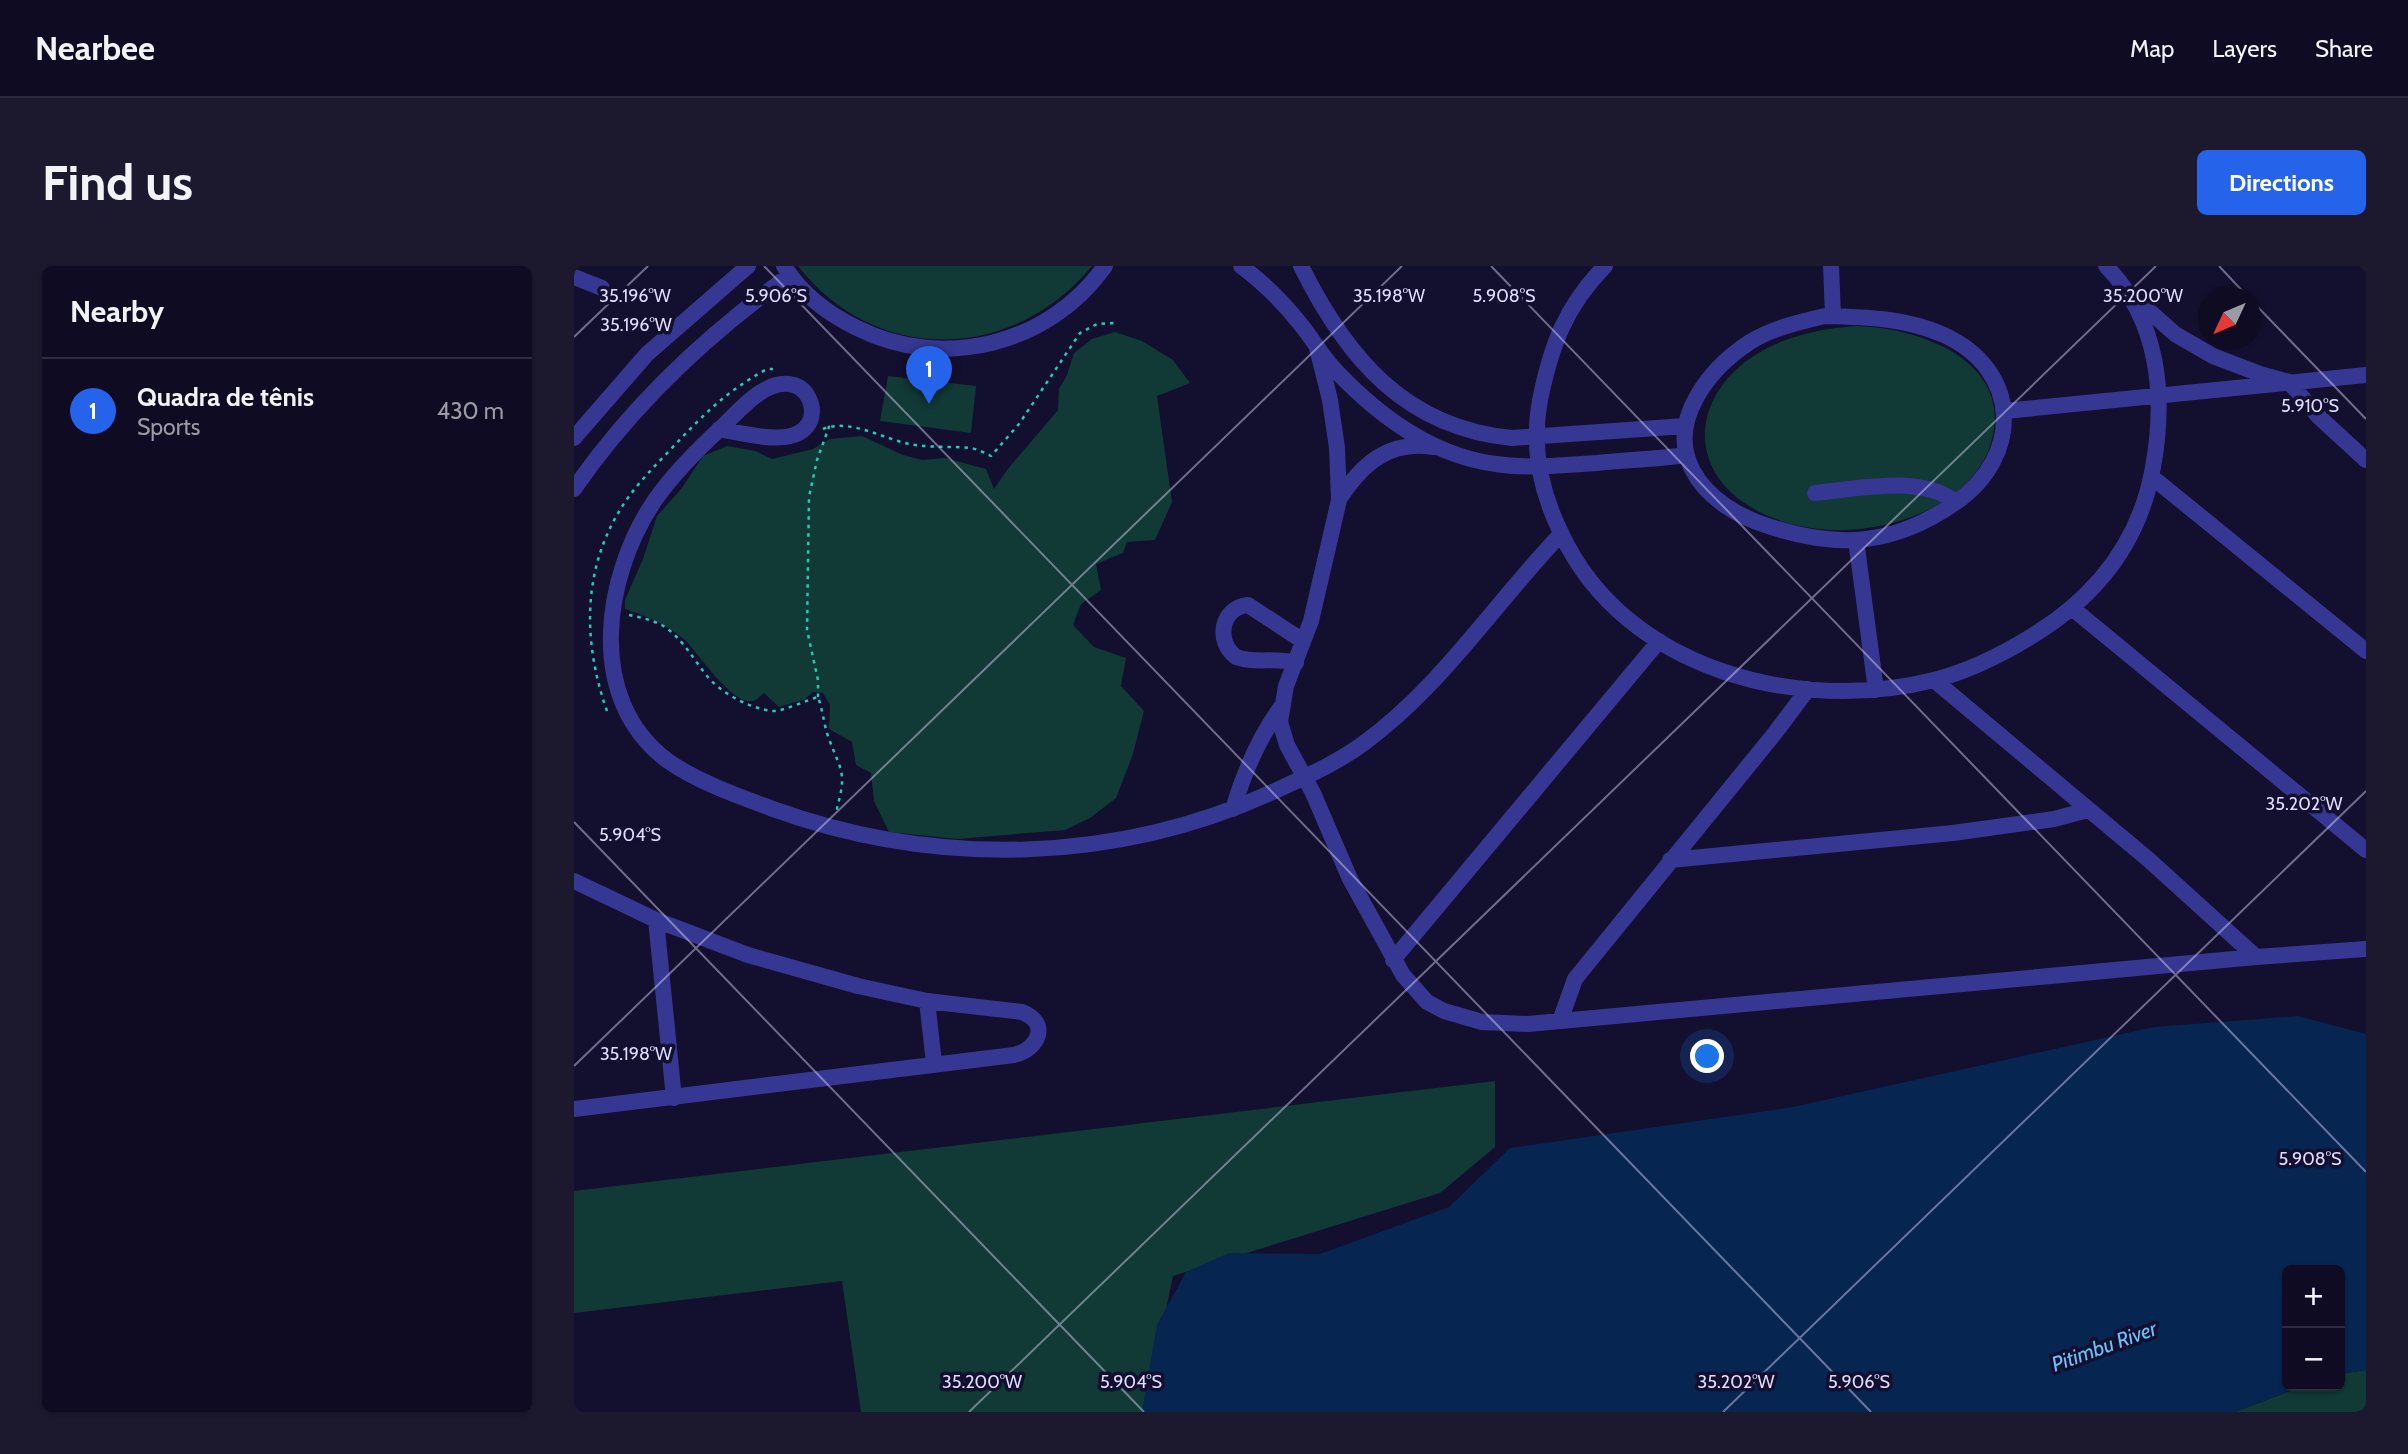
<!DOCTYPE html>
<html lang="en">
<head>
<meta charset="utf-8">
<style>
	body { margin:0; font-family:Cabin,sans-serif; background:#1c192f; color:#f1f3f6 }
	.controls { position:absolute; right:21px; bottom:21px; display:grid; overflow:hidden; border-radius:10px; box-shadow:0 2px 5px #0004 }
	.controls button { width:63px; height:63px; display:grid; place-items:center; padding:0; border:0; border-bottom:2px solid #2e2b40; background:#0e0b22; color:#f1f3f6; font:35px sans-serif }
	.compass { position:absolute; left:1624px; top:21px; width:63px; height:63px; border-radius:50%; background:#0e0b22; box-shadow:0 2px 5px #0004; rotate:226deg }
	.you { position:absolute; left:1134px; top:791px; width:24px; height:24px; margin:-18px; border:5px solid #fff; border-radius:50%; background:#1a73e8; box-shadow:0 0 0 10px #1a73e833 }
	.badge { display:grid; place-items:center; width:46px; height:46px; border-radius:50%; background:#2563eb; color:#fff; font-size:23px; font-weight:700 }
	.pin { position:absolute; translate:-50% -58px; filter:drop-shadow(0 2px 4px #0008) }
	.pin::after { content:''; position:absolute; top:37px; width:24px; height:21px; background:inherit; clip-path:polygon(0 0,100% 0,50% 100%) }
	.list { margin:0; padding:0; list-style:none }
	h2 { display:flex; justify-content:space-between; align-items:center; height:91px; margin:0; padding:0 28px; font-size:30px }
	h2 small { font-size:23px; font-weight:400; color:#9b9ba5 }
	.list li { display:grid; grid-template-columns:46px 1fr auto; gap:21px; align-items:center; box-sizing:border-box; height:105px; padding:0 28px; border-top:2px solid #2e2b40 }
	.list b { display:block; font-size:26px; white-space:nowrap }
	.list p { margin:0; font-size:23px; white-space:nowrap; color:#9b9ba5 }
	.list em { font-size:23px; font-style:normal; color:#9b9ba5 }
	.map { position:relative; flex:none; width:1792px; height:1146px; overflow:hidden; border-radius:10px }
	header { display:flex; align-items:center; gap:42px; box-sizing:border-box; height:98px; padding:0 35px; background:#0e0b22; border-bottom:2px solid #2e2b40 }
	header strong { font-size:33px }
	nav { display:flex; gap:38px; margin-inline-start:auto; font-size:24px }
	.intro { display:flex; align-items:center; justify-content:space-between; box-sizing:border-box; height:168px; padding:0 42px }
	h1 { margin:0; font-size:49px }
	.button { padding:18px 32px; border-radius:10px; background:#2563eb; color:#fff; font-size:24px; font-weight:700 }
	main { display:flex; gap:42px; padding:0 42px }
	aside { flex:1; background:#0e0b22; border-radius:10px; box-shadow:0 2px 5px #0004 }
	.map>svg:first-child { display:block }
	.green { fill:#113936 }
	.water { fill:#062551 }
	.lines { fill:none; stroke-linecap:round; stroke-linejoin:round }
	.path { stroke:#24cbb9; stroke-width:2.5; stroke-dasharray:3.5 5; stroke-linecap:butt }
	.minor { stroke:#363792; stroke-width:16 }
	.ticks { fill:none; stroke:#dfdcff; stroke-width:2; stroke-opacity:0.45 }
	.labels { text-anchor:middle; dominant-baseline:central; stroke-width:7; stroke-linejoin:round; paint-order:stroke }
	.water-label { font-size:21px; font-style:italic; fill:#6ac1ff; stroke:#130f2e }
	.ticks-label { font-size:18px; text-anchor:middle; fill:#dfdcff; stroke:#130f2e; stroke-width:7; stroke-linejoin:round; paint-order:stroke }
</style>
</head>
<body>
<header>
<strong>Nearbee</strong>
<nav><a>Map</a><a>Layers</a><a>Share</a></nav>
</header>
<div class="intro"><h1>Find us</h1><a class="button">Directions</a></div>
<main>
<aside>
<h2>Nearby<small></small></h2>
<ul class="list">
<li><span class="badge">1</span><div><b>Quadra de tênis</b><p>Sports</p></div><em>430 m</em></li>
</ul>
</aside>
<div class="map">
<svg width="1792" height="1146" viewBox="0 0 1792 1146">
	<rect width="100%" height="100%" fill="#130f2e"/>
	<!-- green -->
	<path class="green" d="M224 0H518C439 96 302 100 224 0Z
		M1281 60C1340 61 1435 91 1419 169 1405 237 1318 267 1257 264 1227 262 1197 255 1172 238 1115 200 1120 136 1171 96 1203 72 1242 63 1281 60Z
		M541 66 568 75 599 94 616 117 583 130 598 236 581 274 553 276 549 287 522 298 527 324 507 338 499 359 520 381 552 392 547 420 570 445 559 488 542 532 516 552 491 564 383 573 315 566 300 535 297 507 282 499 278 476 255 463 256 439 249 427 239 426 231 433 205 441 190 427C187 429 185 432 182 434 161 445 123 385 110 373 93 359 71 349 51 343V334L69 293 83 250 108 222 129 190 153 180 181 185 198 193 239 183 256 173 288 170 329 189 348 194 371 192 412 203 420 223 433 204 484 144 485 123 493 109 500 87 518 73Z
		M314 110 402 120 397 167 306 155Z
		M921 815V881L866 927 599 1010 571 1146H287L268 1015 0 1047V925Z
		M1792 1104V1146H1661L1729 1120H1766V1108Z"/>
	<!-- water -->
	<path class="water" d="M1724 750 1792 768V1104L1766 1108V1004H1713V1120H1729L1661 1146H568L583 1059 612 1006 655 987 746 988 875 941 936 882 1219 841 1580 761Z"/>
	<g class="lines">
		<!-- path -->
		<path class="path" d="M249 163C276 152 309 173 336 178 356 182 377 180 397 182 403 183 411 187 417 190L445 158 506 67 523 58 540 57
			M55 349C69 352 84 355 95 364 111 377 120 394 133 410 147 427 175 442 198 445 208 446 233 434 244 431 249 445 250 460 255 473 267 505 273 506 263 542L264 547
			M244 431V414L233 364 235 231 243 194 255 161 253 155
			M33 445C8 374 8 300 51 236 64 217 80 201 96 184 129 149 151 126 193 103H199"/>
		<!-- minor -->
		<path class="minor" d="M210 0C227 27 254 48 283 62 369 105 475 79 531 0
			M667 0C690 17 710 37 728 60 740 75 749 92 763 106 805 150 859 190 922 198 955 203 989 199 1023 197 1053 194 1083 193 1113 189
			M727 0C772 91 831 162 938 172L1111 160
			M1031 0C991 41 977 80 966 134 957 181 967 227 988 269 1052 404 1225 448 1360 414 1395 405 1427 389 1458 370 1522 331 1566 276 1579 201 1592 130 1585 54 1532 0
			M1257 0 1259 50
			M0 11 28 22
			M1564 35 1601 68 1639 90 1686 108 1715 116 1744 150 1792 194
			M1251 50C1292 51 1332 52 1370 69 1448 105 1448 191 1381 237 1319 280 1263 283 1194 260 1165 251 1134 233 1119 205 1092 155 1136 102 1176 76 1198 62 1226 56 1251 50Z
			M743 82 756 134 763 182 765 234 737 355 712 420 706 456 713 479 739 527 776 613 829 709 853 736 870 745 908 756 954 758 1682 691 1792 683
			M1431 145 1792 109
			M145 163C170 167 223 184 236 155 242 140 233 120 215 118 189 115 165 145 148 161 124 183 100 207 81 234 30 309 10 433 94 495 124 516 164 530 199 543 363 602 544 598 703 524 733 510 763 497 790 477 868 420 921 337 987 268
			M0 172 73 88 174 0
			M1578 211 1792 385
			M0 223C58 139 134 68 216 9
			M1241 227C1285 223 1345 208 1382 236
			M766 232C788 198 815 174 859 181
			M1282 274 1302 424
			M1498 342 1792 584
			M722 397C702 391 681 398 662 391 641 375 647 342 674 339L729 375
			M1360 414 1575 594 1682 691
			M659 543C670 506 684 473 707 441
			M1096 594 1379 567 1480 553 1514 544
			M0 615 82 654 174 689 284 720 353 735 448 746C476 757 465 783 440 789L0 843
			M82 654 100 832
			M819 694 1085 375
			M353 735 360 797
			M986 755 1001 713 1201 467 1234 423"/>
	</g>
	<!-- ticks -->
	<path class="ticks" d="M190 0 1297 1146M917 0 1792 906M1645 0 1675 32M1676 33 1792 153M0 71 74 0M0 556 570 1146M0 800 828 0M395 1146 1582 0M1149 1146 1792 525"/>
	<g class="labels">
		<!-- water labels -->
		<g class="water-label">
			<text transform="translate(1530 1080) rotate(-20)">Pitimbu River</text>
		</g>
	</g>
	<g class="ticks-label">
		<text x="61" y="36">35.196°W</text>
		<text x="815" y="36">35.198°W</text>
		<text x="1569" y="36">35.200°W</text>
		<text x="202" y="36">5.906°S</text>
		<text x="930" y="36">5.908°S</text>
		<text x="62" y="65">35.196°W</text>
		<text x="1736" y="146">5.910°S</text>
		<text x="1730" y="544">35.202°W</text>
		<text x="56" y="575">5.904°S</text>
		<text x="62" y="794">35.198°W</text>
		<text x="1736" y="899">5.908°S</text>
		<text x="557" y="1122">5.904°S</text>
		<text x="1285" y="1122">5.906°S</text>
		<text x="408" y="1122">35.200°W</text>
		<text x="1162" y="1122">35.202°W</text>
	</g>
</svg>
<div class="controls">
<button>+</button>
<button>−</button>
</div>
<svg class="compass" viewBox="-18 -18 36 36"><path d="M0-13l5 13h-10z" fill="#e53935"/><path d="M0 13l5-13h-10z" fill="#9b9ba5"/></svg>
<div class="you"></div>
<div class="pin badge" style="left:355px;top:138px">1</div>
</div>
</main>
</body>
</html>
